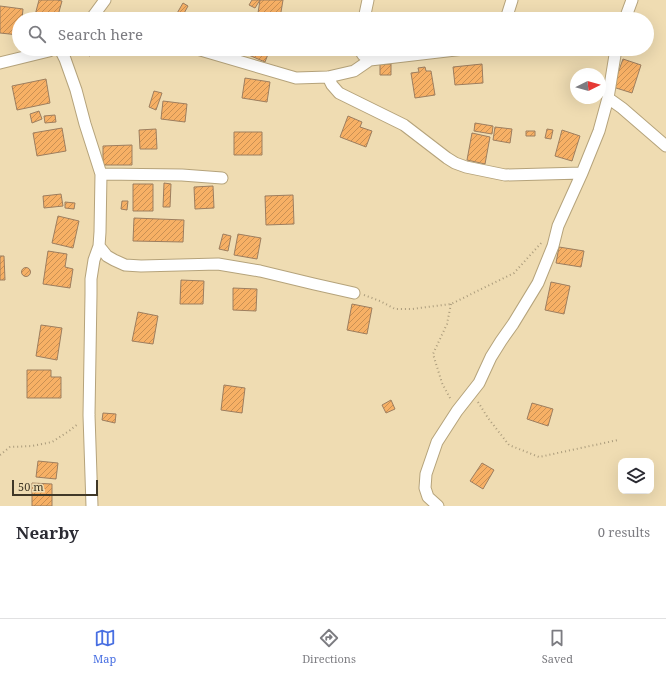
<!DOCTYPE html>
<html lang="en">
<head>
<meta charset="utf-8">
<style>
	body { margin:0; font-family:"Noto Serif",serif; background:#f7f7f7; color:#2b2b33 }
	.controls { position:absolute; right:12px; bottom:12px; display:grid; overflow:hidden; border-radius:8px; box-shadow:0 4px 16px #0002 }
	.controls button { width:36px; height:36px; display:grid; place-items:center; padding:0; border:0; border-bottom:1px solid #e1e1e2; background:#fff; color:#2b2b33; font:20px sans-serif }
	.compass { position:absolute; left:570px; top:68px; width:36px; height:36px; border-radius:50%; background:#fff; box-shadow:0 4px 16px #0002; rotate:85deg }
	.scale { position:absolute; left:12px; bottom:10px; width:86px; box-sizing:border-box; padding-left:4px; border:2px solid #403827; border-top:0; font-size:11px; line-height:14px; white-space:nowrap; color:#403827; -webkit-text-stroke:3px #efdcb2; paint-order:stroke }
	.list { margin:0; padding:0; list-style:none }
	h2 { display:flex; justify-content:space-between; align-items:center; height:52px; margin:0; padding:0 16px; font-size:17px }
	h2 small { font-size:13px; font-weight:400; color:#7c7c81 }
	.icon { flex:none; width:22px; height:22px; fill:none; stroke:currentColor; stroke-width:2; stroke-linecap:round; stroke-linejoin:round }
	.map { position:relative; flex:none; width:666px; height:506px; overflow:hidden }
	.search { position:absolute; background:#fff; box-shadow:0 4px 16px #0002; left:12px; right:12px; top:12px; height:44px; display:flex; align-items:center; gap:10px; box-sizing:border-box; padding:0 14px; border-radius:22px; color:#7c7c81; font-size:15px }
	.sheet { height:112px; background:#fff }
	nav { display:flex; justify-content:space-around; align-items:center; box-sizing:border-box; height:56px; border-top:1px solid #e1e1e2; background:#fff; font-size:11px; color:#7c7c81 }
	nav a { display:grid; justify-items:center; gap:2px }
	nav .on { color:#486fe2 }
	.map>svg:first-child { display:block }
	.building { fill:url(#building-hatch); stroke:#9d7e5f }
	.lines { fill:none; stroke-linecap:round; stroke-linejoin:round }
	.minor-casing { stroke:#b5a37b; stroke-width:13 }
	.path { stroke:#ab9c7c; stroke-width:2; stroke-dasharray:1 3; stroke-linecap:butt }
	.minor { stroke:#fff; stroke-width:11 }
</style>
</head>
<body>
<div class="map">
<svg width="666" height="506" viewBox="0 0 666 506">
	<defs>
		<pattern id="building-hatch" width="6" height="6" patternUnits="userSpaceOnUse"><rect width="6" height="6" fill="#f7b065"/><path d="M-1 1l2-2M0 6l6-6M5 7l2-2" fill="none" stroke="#c99053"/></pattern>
	</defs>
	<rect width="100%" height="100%" fill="#efdcb2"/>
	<!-- building -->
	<path class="building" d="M39 0H57L62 1 57 19H34Z
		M252 0H260L255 8 249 5Z
		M260 0H283L280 18 258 13Z
		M183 3 188 6 182 17 176 15Z
		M0 6 23 9 22 19H19V35L0 33Z
		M85 49H93L90 56 84 54Z
		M237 49H270L265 62 237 50Z
		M623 59 641 65 632 93 613 87Z
		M380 64H391V75H380Z
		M482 64 483 83 455 85 453 67Z
		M425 67 426 71H431L435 95 415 98 411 73 419 72 418 68Z
		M245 78 270 82 267 102 242 98Z
		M46 79 50 103 17 110 12 86Z
		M154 91 162 93 156 110 149 107Z
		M163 101 187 104 185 122 161 119Z
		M39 111 42 119 32 123 30 114Z
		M55 115 56 122 45 123 44 116Z
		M348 116 362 122 360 127 372 131 366 147 340 137Z
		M475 123 493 126 492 134 474 131Z
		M495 127 512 129 510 143 493 140Z
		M62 128 66 151 37 156 33 133Z
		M156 129 157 149H140L139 130Z
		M547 129 553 130 551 139 545 138Z
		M562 130 580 136 572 161 555 156Z
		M526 131H535V136H526Z
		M234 132H262V155H234Z
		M472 133 490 137 485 164 467 160Z
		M132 145V165H103V146Z
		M164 183 171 184 170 207H163Z
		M133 184H153V211H133Z
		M213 186 214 208 195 209 194 187Z
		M61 194 63 206 44 208 43 196Z
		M293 195 294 224 266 225 265 196Z
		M122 201H128L127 210 121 209Z
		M65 202 75 203 74 209 65 208Z
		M58 216 79 221 73 248 52 243Z
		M134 218 184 220 183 242 133 241Z
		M223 234 231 236 228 251 219 249Z
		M238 234 261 238 257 259 234 255Z
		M559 247 584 251 581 267 556 263Z
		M48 251 67 254 65 267 73 269 70 288 43 284Z
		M0 256H4L5 280H0Z
		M21.5 272a4.5 4.5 0 1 1 9 0a4.5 4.5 0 1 1-9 0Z
		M181 280 204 281 203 304H180Z
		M551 282 570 286 564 314 545 310Z
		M233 288 257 289 256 311 233 310Z
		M352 304 372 308 367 334 347 330Z
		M138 312 158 316 153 344 132 341Z
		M41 325 62 328 57 360 36 356Z
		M27 370H51V377H61V398H27Z
		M224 385 245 388 242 413 221 410Z
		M391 400 395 409 386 413 382 405Z
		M532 403 553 409 548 426 527 419Z
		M103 413 116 414 115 423 102 420Z
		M38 461 58 463 56 479 36 477Z
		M482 463 494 470 483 489 470 481Z
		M32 483 52 484V506H32Z"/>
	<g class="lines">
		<!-- minor casing -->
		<g class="minor-casing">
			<path id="minor" d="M91 19 105 0
				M364 19 368 0
				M506 19 512 0
				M625 19 632 0
				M60 49 65 59 76 90 85 124 101 174 100 232 99 246 94 260 91 279V294L89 415 92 506
				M197 49 296 78 328 77 354 71 370 60 464 49
				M359 49 363 55 370 60
				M0 63 49 51 52 49
				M328 77 332 85 339 93 404 125 447 158 455 163 466 167 505 175 582 173
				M608 98 622 108 666 146
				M101 174 182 175 222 178
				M99 246 107 256 114 260 125 265 141 266 218 264 260 271 314 284 354 293
				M438 506 428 497 425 488 426 474 437 442 457 411 479 383 491 357 501 341 513 324 538 283 553 246 558 226 582 173 599 131 608 98 616 49"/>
		</g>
		<!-- path -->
		<path class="path" d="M364 295 380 301 395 309H412L451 304 514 273 543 241
			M451 304 447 324 433 354 442 383 451 400
			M478 402 488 418 509 445 539 457 618 440
			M0 455 10 447 32 446 52 442 69 431 78 424"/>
		<!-- minor -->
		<use href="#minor" class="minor"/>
	</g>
</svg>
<div class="controls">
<button><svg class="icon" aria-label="layers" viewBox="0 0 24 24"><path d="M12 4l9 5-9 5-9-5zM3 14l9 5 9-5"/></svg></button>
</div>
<svg class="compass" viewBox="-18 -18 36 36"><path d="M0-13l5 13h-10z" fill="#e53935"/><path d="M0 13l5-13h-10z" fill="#7c7c81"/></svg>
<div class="scale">50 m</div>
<div class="search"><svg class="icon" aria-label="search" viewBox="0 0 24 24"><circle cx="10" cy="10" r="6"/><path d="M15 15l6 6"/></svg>Search here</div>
</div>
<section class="sheet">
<h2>Nearby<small>0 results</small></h2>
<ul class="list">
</ul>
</section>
<nav>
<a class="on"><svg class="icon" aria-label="map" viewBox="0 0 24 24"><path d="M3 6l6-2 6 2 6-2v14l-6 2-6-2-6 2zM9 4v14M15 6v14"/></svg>Map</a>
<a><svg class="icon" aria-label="directions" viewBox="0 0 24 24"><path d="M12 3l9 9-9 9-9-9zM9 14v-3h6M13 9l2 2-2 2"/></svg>Directions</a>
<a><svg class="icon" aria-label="saved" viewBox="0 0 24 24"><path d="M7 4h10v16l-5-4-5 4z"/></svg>Saved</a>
</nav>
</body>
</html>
